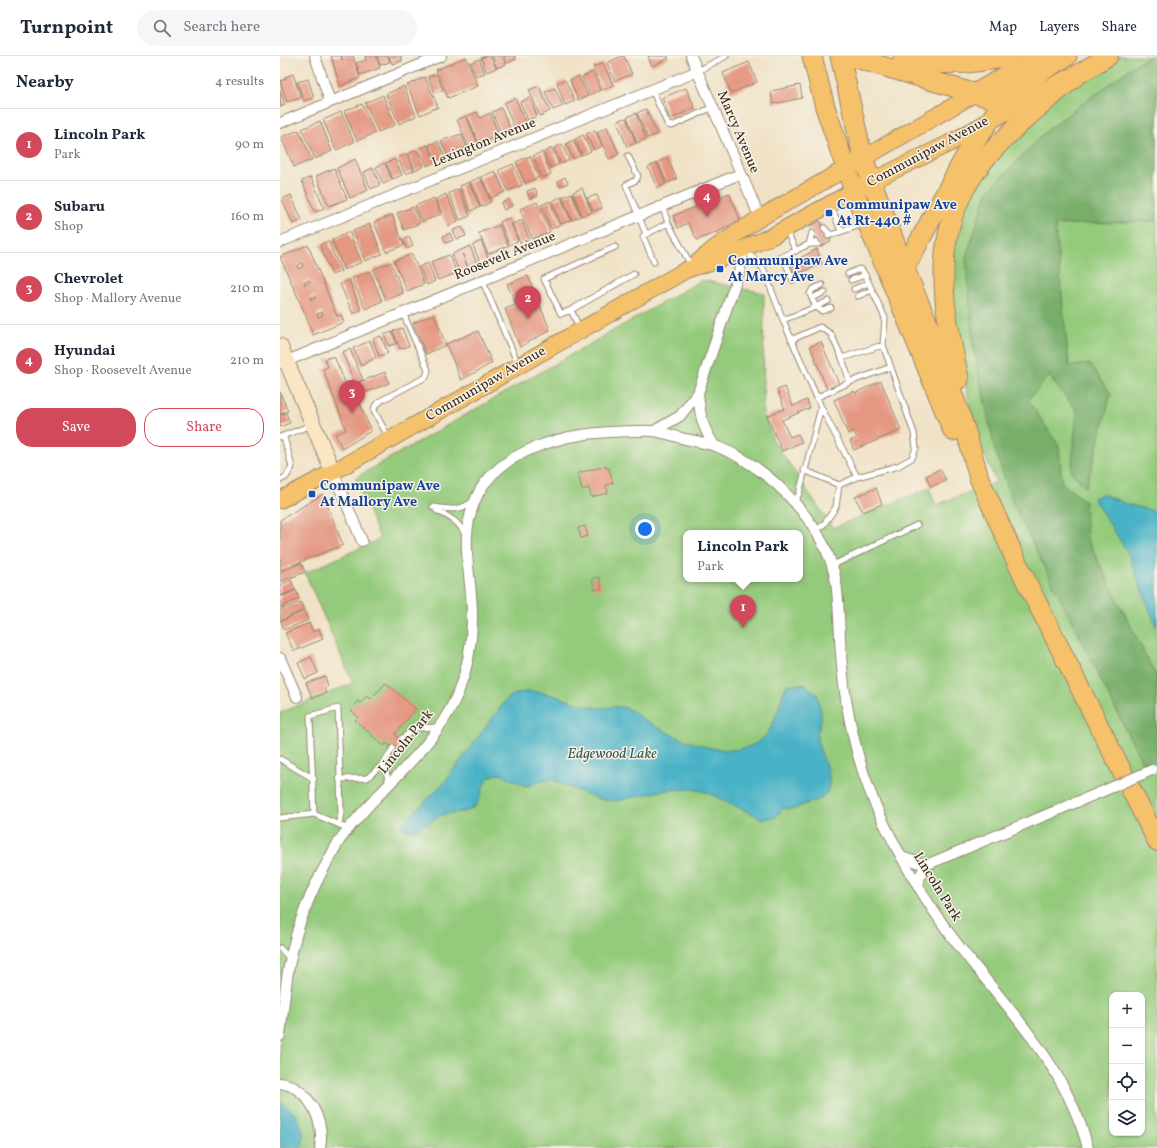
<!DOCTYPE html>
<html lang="en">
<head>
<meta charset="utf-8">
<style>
	body { margin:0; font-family:Vollkorn,serif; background:#f6f6f7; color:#1f2937 }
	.controls { position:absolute; right:12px; bottom:12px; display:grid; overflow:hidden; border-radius:8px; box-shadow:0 1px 3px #0004 }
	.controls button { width:36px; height:36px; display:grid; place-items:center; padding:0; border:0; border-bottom:1px solid #e0e1e3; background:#fff; color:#1f2937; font:20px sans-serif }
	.you { position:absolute; left:365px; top:473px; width:14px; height:14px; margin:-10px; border:3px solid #fff; border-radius:50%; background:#1a73e8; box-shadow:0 0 0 6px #1a73e833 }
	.badge { display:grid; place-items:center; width:26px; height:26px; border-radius:50%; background:#d1495b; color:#fff; font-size:13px; font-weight:700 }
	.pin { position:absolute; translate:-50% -33px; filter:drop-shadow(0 1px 2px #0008) }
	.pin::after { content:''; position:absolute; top:21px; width:14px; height:12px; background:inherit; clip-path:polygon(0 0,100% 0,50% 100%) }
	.popup { position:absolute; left:403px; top:474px; width:120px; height:52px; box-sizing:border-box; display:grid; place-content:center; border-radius:8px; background:#fff; filter:drop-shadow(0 1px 3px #0005); font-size:13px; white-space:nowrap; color:#747a83 }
	.popup b { font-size:15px; color:#1f2937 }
	.popup::after { content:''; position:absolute; left:50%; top:100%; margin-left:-8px; border:8px solid transparent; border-top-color:#fff }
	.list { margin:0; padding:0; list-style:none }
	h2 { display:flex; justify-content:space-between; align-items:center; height:52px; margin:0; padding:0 16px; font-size:17px }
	h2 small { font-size:13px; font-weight:400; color:#747a83 }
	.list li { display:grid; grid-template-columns:26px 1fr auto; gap:12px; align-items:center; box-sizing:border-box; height:72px; padding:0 16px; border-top:1px solid #e0e1e3 }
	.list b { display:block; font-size:15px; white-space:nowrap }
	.list p { margin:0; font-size:13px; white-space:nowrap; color:#747a83 }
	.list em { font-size:13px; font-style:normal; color:#747a83 }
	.actions { display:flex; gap:8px; padding:12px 16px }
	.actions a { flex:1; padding:9px 0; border:1px solid #d1495b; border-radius:16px; text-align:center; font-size:14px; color:#d1495b }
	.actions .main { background:#d1495b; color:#fff }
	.icon { flex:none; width:22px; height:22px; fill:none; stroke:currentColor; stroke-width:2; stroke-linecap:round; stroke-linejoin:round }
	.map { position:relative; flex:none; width:877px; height:1092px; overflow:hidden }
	header { display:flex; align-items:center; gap:24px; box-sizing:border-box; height:56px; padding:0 20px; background:#fff; border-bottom:1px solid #e0e1e3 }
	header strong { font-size:19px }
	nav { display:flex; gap:22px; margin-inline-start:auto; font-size:14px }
	.search { width:280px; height:36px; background:#f6f6f7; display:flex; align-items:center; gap:10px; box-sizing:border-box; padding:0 14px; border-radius:22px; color:#747a83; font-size:15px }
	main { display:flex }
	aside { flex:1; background:#fff }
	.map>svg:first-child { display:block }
	.green { fill:#94ca7b; stroke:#687a4c; fill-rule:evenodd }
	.forest { fill:#77ae6b; stroke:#596c44 }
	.water { fill:#48b2c6; stroke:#426e72 }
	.building { fill:#e49781; fill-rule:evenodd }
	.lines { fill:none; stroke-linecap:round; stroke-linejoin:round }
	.lane-casing { stroke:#968672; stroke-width:7 }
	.street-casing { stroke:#968672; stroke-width:12 }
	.secondary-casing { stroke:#968672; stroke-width:17 }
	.primary-casing { stroke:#968672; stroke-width:18 }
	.highway-casing { stroke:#968672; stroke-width:21 }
	.lane { stroke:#fff; stroke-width:5 }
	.street { stroke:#fff; stroke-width:10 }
	.secondary { stroke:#fbe6c4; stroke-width:15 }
	.primary { stroke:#f5c16b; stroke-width:16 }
	.highway { stroke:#f5c16b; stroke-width:19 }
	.street-bridge-casing { stroke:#968672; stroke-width:12; stroke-linecap:butt }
	.street-bridge { stroke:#fff; stroke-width:10 }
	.transit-dot { fill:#1a4fb4; stroke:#f7f3e8; stroke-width:1.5 }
	.labels { text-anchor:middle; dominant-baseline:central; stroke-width:3; stroke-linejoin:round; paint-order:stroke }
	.street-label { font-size:14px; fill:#3b2a1e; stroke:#f7f3e8 }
	.transit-label { font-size:14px; font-weight:bold; fill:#164399; stroke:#f7f3e8; text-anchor:start }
	.water-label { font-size:15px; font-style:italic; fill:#405a59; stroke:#f7f3e8 }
</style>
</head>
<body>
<header>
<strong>Turnpoint</strong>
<div class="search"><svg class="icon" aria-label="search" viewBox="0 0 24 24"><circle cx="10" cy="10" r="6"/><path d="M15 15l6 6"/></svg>Search here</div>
<nav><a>Map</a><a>Layers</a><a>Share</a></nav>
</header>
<main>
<aside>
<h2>Nearby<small>4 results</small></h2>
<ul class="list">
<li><span class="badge">1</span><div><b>Lincoln Park</b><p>Park</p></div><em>90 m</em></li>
<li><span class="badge">2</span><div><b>Subaru</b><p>Shop</p></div><em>160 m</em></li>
<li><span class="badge">3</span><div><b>Chevrolet</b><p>Shop · Mallory Avenue</p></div><em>210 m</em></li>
<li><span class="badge">4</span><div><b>Hyundai</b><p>Shop · Roosevelt Avenue</p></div><em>210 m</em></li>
</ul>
<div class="actions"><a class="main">Save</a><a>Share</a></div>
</aside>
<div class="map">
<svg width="877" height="1092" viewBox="0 0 877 1092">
	<rect width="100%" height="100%" fill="#f7f3e8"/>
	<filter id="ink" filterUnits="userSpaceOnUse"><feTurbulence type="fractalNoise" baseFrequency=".025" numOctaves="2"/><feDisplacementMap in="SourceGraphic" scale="8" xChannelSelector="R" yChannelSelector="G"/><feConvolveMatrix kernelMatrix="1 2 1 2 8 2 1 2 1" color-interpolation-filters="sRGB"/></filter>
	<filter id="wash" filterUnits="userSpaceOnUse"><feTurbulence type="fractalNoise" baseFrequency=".012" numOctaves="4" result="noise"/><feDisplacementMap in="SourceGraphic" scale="16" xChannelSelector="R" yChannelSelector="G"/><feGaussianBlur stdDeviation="0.9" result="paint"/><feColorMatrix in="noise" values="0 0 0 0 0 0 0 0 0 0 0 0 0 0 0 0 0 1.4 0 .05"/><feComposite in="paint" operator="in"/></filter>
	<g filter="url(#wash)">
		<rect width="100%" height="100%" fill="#f0e2c6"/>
		<!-- green -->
		<path class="green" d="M839 0H877V1092H0V657L73 627 25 517 100 483 75 422 422 224 484 237 483 357 494 386 553 472 649 432 656 449 716 426 696 378 680 304 670 215 684 153 709 110 783 31ZM406 477H520V523H406ZM832 939H862V1077H832Z"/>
		<!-- forest -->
		<path class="forest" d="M871 0H877V165L775 169 789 310 810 308 831 338 806 432 791 416 797 355 769 320 748 344 779 390 782 427 805 445 807 483 877 622V712L867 716 735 452 715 395 693 290 686 201 707 136 767 74 856 8Z"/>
		<!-- water -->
		<path class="water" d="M822 438 847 448 877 456V573L847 495 813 442Z
			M521 628 528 629 527 631 537 638C538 646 542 654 541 662 541 670 536 676 537 683 541 706 567 737 529 747 516 751 518 755 503 752L496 761 483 763 426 736 413 733 387 734 335 745 324 744 313 741 270 723 246 730 220 718C200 719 205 739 195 750 186 758 176 756 165 758 154 761 144 770 132 775L122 772 121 769 163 728 226 644C251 623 286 647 313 651 324 653 335 649 346 652 355 655 361 663 369 667 399 683 454 710 484 681 496 670 499 644 507 629Z
			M0 1047C17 1054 28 1074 21 1092H0Z"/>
		<g id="blocks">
			<!-- building -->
			<path class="building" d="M51 0H61L62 4V0H73L80 22 60 30Z
				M85 0H96L100 12 80 19 76 7 86 4Z
				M97 0H108L110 6 100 9Z
				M109 0H121L122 5 112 8Z
				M206 0H210L216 12 207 16 201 2Z
				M212 0H222L226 8 217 12Z
				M224 0H235L236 3 227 7Z
				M342 0H344L352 18 335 25 327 7Z
				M368 0H388L389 2 372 10Z
				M186 1 198 30 168 42 156 14Z
				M199 3 205 17 196 20 190 7Z
				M469 6 477 26 451 37 443 17Z
				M323 7 333 29 323 34 313 11Z
				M313 16 320 34 310 39 302 21Z
				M13 18 21 42 7 46 0 25 6 23 5 21Z
				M156 18 163 34 155 37 148 21Z
				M299 20 308 40 298 44 290 24Z
				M145 21 158 51 140 59 127 29Z
				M28 23 34 42 24 45 17 26Z
				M285 24 295 45 285 49 277 27Z
				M520 29 522 42 493 48 491 35Z
				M124 30 136 60 119 68 106 38Z
				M259 30 270 55 260 60 249 34Z
				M275 32 283 50 273 54 265 36Z
				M406 32 415 52 390 63 382 42Z
				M0 34 5 49 0 51Z
				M103 39 115 69 98 76 85 47Z
				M235 42 246 66 234 71 224 47Z
				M250 42 257 60 248 64 240 46Z
				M82 48 95 77 77 85 64 55Z
				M221 52 231 74 222 79 212 56Z
				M366 53 377 78 368 82 357 57Z
				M61 56 74 86 56 94 43 64Z
				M197 56 200 62 210 57 219 79 199 88 187 60Z
				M356 57 366 83 357 87 347 61Z
				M186 60 198 88 189 92 177 64Z
				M346 62 356 87 347 91 337 65Z
				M40 65 52 95 35 103 22 73Z
				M327 71 339 98 329 103 317 76Z
				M19 74 32 104 14 111 1 81Z
				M315 74 322 90 314 94 306 78Z
				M181 78 187 91 168 101 161 85Z
				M303 79 311 95 302 99 295 83Z
				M293 84 301 99 293 103 286 88Z
				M158 85 165 101 156 105 149 89Z
				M282 88 289 104 281 108 274 92Z
				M148 89 155 106 147 110 139 93Z
				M272 92 279 108 271 112 264 96Z
				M137 94 144 110 135 114 128 98Z
				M262 96 271 118 262 122 253 100Z
				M127 98 134 115 125 118 118 102Z
				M250 100 259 121 245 127 236 106Z
				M387 102 397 123 387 127 378 106Z
				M75 103 88 134 70 142 57 112Z
				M115 103 122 119 113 123 106 107Z
				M105 107 112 124 103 128 96 111Z
				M377 107 386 128 377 132 368 111Z
				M233 108 242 129 228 135 219 114Z
				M54 112 67 143 49 150 36 120Z
				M93 112 100 129 91 133 84 116Z
				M215 115 225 136 211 142 201 121Z
				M31 121 44 152 35 156 22 125Z
				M200 121 211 146 201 151 190 126Z
				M285 121 288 127 280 130 278 125Z
				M189 126 200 151 190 155 180 130Z
				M255 132 258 139 250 143 247 135Z
				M302 132 312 156 302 160 293 136Z
				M179 133 190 160 180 164 169 137Z
				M292 137 301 160 292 164 282 141Z
				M449 137 460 163 442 174 417 184 408 167 398 172 393 160Z
				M166 138 178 165 168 170 156 143Z
				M11 139 22 164 13 168 2 143Z
				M317 139 322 152 313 155 307 142Z
				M281 141 291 164 281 168 272 145Z
				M154 142 161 158 142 166 135 150Z
				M229 143 232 150 224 154 221 147Z
				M270 145 280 169 271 173 261 149Z
				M257 146 270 176 252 183 240 153Z
				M133 151 140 167 124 174 117 157Z
				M112 159 124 189 106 196 94 166Z
				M229 162 238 185 229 189 220 166Z
				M242 164 249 183 240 187 232 168Z
				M540 165 551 185 540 191 529 171Z
				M90 168 102 198 85 205 73 175Z
				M219 169 228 190 208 198 199 177Z
				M182 171 186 180 177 183 173 174Z
				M69 176 82 206 64 214 52 184Z
				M170 177 173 184 166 187 163 180Z
				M129 181 133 190 127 193 123 183Z
				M48 185 61 215 52 219 40 189Z
				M201 185 209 204 200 207 193 189Z
				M28 189 57 260 61 259 64 266 33 279 24 255 0 201ZM22 207 23 210 18 213 17 210ZM29 224 30 226 25 229 24 226ZM35 240 36 242 31 244 30 242ZM42 256 43 259 38 261 37 258Z
				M190 190 197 208 188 212 182 197 188 212 179 216 172 198Z
				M537 193 542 208 515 219 510 207Z
				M132 198 144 228 127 235 114 205Z
				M169 199 177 217 158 224 151 206Z
				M111 206 123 237 106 244 93 214Z
				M148 207 155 225 147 229 139 211Z
				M90 215 102 245 85 253 72 222Z
				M248 220 270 274 240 291 225 253 236 249 227 228Z
				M69 224 81 254 73 258 60 228Z
				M154 258 166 289 146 298 133 267Z
				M122 272 129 290 120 293 113 275Z
				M198 275 212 307 181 324 166 288Z
				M112 276 117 287 109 290 104 279Z
				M101 280 108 297 99 300 93 283Z
				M90 285 96 301 81 310 73 292Z
				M541 286 559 328 547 333 530 290Z
				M70 293 83 324 75 327 62 296Z
				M54 300 67 331 105 316 109 327 77 340 91 375 62 393 55 378 66 374 43 313 48 311 45 303Z
				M601 325 621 374 574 394 570 385 577 382 574 375 568 378 554 344 574 335 575 337Z
				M505 331 513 350 527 344 530 352 502 364 510 381 518 378 522 386 502 395 487 360 505 353 497 334Z
				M0 336 8 355 0 358Z
				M6 357 10 367 0 371V359Z
				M326 410 327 413 329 412 333 427 326 429 328 437 311 441 309 432 302 434 298 417Z
				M660 413 666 424 651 431 646 420Z
				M596 432 602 448 583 456 575 441Z
				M43 438 63 489 0 514V464Z
				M305 470 308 480 301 482 298 472Z
				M21 507 25 516 0 526V516Z
				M319 521 322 532 315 534 312 523Z
				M11 524 15 534 0 540V529Z
				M16 534 19 543 0 552V541Z
				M20 546 24 554 0 565V554Z
				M24 555 28 564 4 574 1 565Z
				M29 567 33 576 39 573 43 583 14 595 5 577Z
				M31 601 38 617 25 623 18 607Z
				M45 620 48 630 44 632 46 637 32 642 26 627Z
				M106 627 136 653 115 678 124 688 118 695 106 687 104 690 75 664 78 661 70 653 78 645 80 647 87 640 90 643Z"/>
		</g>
	</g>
	<g filter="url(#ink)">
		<use href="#blocks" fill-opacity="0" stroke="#968672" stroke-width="1"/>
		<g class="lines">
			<!-- lane casing -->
			<g class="lane-casing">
				<path id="lane" d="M418 15 446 0
					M372 34 388 69 392 70 433 51
					M348 100 358 120 356 124 346 129 366 178
					M382 149 388 167 411 209
					M551 150 561 175
					M544 172 551 179
					M506 174 516 195
					M532 177 529 188H538
					M548 180 584 168
					M465 194 483 212 503 264 541 351 519 438 514 446
					M503 201 513 224
					M374 206 363 180 388 167
					M479 208 497 203 536 185
					M568 218 579 213 582 214 585 219 605 262 603 289
					M202 224 238 308
					M571 224 585 219
					M574 233 589 227
					M578 240 592 234
					M532 242 545 236
					M548 245 536 251 542 255 551 252
					M291 254 281 258 264 223 335 191
					M503 264 536 251 530 238 532 234 542 229
					M300 273 291 254 354 218
					M511 284 540 271 551 278 562 302 603 289 634 377 636 392 632 402 618 410 577 421 559 429
					M570 326 611 311
					M538 341 570 326 562 302
					M541 351 577 421
					M0 381 32 369
					M109 382 94 355 95 350 102 344 146 321 148 314 123 257
					M524 414 559 429 556 451 544 468 536 475
					M0 424 6 421 12 411 4 381
					M153 451C170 453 179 456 193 445
					M156 454C169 461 179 465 185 479
					M551 510 637 469
					M121 683 136 672 158 671
					M0 703 34 723
					M59 723 87 722 104 707
					M109 728 104 707 113 692
					M34 758 30 660 58 652 61 757 59 768
					M0 762 34 758 69 773
					M0 892 10 903"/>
			</g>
			<!-- street casing -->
			<g class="street-casing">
				<path id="street" d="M35 0 50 46
					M411 0 480 162
					M0 67 161 0
					M0 186 418 15
					M2 307 460 118
					M418 337C420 360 422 370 434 389
					M374 375 400 360 418 337 459 216 464 193
					M53 416 82 485
					M0 602 17 641
					M621 801 646 809 821 736
					M638 831 640 820 646 809
					M0 980C3 955 5 930 10 905 17 869 31 834 49 803 53 796 57 787 62 781 98 732 154 695 178 637 187 614 192 587 192 563 193 517 176 483 198 438 221 394 284 378 330 376 344 376 358 374 372 375 383 376 394 380 405 383 416 385 427 387 438 391 491 412 546 469 556 526 560 554 559 583 562 610 566 658 579 714 599 757 620 801 643 842 672 881 724 950 785 1006 808 1092
					M0 1027C29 1031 45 1065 40 1092"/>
			</g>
			<!-- secondary casing -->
			<g class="secondary-casing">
				<path id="secondary" d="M0 290 53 416"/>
			</g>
			<!-- primary casing -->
			<g class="primary-casing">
				<path id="primary" d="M417 207 435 192 480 162 696 37
					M0 444 53 416 406 214 440 203 492 180 592 125 668 88 746 45"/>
			</g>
			<!-- highway casing -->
			<g class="highway-casing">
				<path id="highway" d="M532 0 545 51 574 135 673 375
					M560 0 583 102 624 211 651 275 686 376 699 422 739 511 877 785
					M568 0 707 41 746 45 797 19 828 0
					M623 0C656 12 696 8 730 0
					M696 37 761 0
					M621 219 687 97 725 43 747 24 787 0
					M679 323C673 291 664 257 664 224 661 122 727 79 797 19"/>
			</g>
			<!-- lane -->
			<use href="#lane" class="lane"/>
			<!-- street -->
			<use href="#street" class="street"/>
			<!-- secondary -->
			<use href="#secondary" class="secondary"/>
			<!-- primary -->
			<use href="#primary" class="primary"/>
			<!-- highway -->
			<use href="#highway" class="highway"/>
			<!-- street-bridge casing -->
			<g class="street-bridge-casing">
				<path id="street-bridge" d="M821 736 872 714"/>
			</g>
			<!-- street-bridge -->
			<use href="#street-bridge" class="street-bridge"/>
		</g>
	</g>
	<!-- markers -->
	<g class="transit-dot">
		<rect x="545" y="153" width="8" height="8" rx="2"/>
		<rect x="436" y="209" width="8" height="8" rx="2"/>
		<rect x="28" y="434" width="8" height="8" rx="2"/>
	</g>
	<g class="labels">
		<!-- street labels -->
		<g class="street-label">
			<text transform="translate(458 76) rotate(67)">Marcy Avenue</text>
			<text transform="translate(204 87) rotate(-22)">Lexington Avenue</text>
			<text transform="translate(648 96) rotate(-28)">Communipaw Avenue</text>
			<text transform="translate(225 200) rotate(-22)">Roosevelt Avenue</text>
			<text transform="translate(206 328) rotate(-30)">Communipaw Avenue</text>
			<text transform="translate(126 686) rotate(-51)">Lincoln Park</text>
			<text transform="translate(657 831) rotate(58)">Lincoln Park</text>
		</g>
		<!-- transit labels -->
		<g class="transit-label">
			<text x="557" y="149">Communipaw Ave<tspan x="557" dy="16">At Rt-440 #</tspan></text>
			<text x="448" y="205">Communipaw Ave<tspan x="448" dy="16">At Marcy Ave</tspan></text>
			<text x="40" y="430">Communipaw Ave<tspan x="40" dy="16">At Mallory Ave</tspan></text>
		</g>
		<!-- water labels -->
		<g class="water-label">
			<text x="332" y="698">Edgewood Lake</text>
		</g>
	</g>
</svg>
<div class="controls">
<button>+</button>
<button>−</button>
<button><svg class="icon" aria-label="locate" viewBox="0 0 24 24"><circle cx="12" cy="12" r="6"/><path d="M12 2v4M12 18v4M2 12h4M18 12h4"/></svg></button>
<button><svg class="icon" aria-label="layers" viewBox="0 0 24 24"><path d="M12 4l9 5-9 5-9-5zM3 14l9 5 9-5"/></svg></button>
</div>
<div class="you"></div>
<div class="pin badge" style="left:463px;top:572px">1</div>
<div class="popup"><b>Lincoln Park</b>Park</div>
<div class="pin badge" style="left:248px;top:263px">2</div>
<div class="pin badge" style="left:72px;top:357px">3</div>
<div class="pin badge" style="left:427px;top:161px">4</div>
</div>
</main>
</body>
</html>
